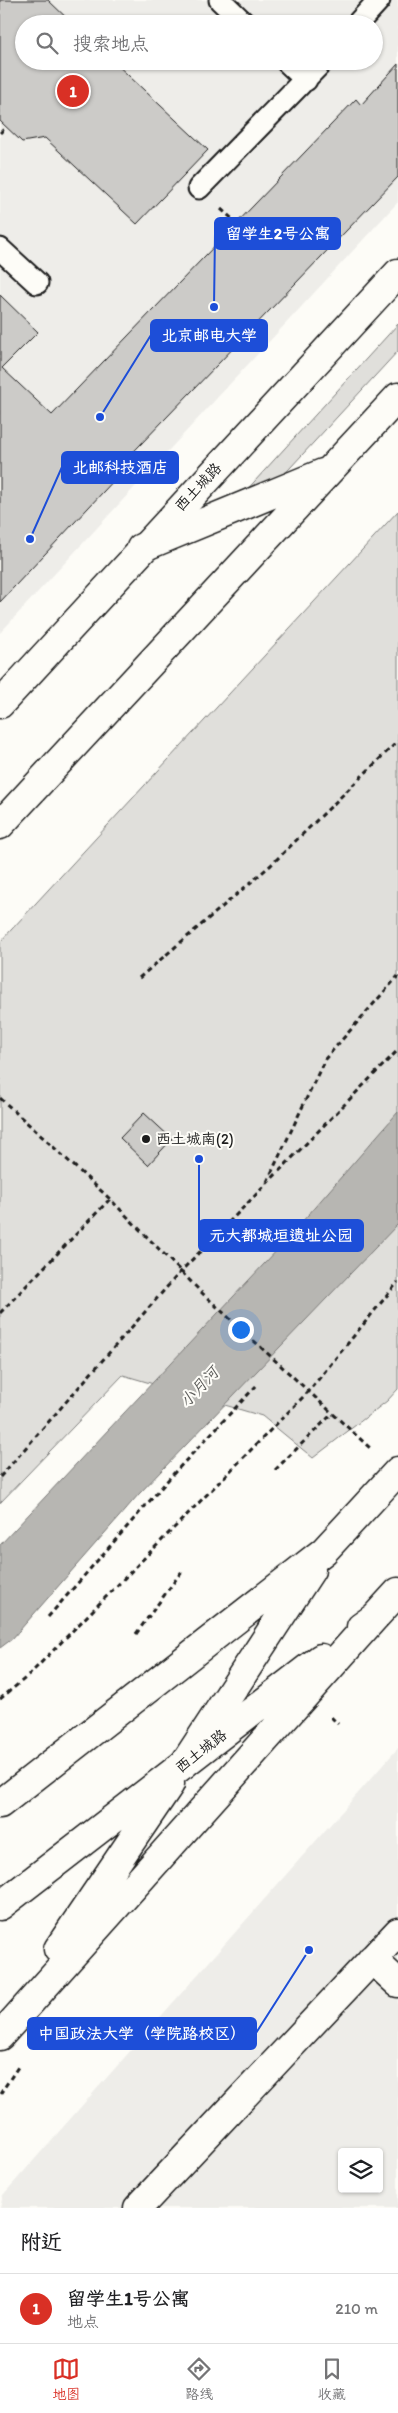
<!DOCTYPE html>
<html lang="zh">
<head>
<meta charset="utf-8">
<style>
	body { margin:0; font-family:Itim,"LXGW WenKai TC",sans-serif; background:#f6f6f6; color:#202124 }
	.controls { position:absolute; right:15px; bottom:15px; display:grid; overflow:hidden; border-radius:5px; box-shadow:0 1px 4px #0004 }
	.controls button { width:45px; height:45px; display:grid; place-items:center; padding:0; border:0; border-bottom:1px solid #e0e0e0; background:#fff; color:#202124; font:25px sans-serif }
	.you { position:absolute; left:240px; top:1329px; width:18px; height:18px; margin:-12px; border:4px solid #fff; border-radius:50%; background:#1a73e8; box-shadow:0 0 0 8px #1a73e833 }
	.badge { display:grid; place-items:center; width:32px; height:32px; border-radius:50%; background:#d93025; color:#fff; font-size:16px; font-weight:700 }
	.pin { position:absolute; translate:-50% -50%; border:2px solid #fff; box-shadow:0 1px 5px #0006 }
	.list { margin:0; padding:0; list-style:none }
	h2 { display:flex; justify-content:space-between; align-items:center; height:65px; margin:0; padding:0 20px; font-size:21px }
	h2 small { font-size:16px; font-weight:400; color:#757577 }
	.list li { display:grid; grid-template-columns:32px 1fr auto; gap:15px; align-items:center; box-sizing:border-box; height:70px; padding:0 20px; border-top:1px solid #e0e0e0 }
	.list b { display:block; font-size:19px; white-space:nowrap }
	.list p { margin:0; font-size:16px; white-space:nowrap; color:#757577 }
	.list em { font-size:16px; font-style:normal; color:#757577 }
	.icon { flex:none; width:28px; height:28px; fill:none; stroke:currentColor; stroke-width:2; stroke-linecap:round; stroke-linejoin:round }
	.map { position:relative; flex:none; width:398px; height:2208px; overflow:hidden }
	.search { position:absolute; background:#fff; box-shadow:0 1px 4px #0004; left:15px; right:15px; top:15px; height:55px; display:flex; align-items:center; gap:12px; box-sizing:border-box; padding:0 18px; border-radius:28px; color:#757577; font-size:19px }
	.sheet { height:135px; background:#fff }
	nav { display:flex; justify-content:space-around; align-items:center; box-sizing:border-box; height:70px; border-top:1px solid #e0e0e0; background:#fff; font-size:14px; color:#757577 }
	nav a { display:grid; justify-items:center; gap:2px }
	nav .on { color:#d93025 }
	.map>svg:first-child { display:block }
	.built { fill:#eeede9; fill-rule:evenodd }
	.green { fill:#e0dfdb; stroke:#7e7e7c }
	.water { fill:#b7b6b2; stroke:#797876 }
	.building { fill:#cccbc8; stroke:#1c1c1c }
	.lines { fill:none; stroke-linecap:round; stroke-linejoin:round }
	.service-casing { stroke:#1c1c1c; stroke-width:25 }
	.minor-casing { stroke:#1c1c1c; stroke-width:31 }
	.tertiary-casing { stroke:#1c1c1c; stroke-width:31 }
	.trunk-casing { stroke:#1c1c1c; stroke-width:31 }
	.path { stroke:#1c1c1c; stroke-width:3; stroke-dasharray:5 4; stroke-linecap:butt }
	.service { stroke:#fdfcf7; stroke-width:21 }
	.minor { stroke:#fdfcf7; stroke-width:28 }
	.tertiary { stroke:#fdfcf7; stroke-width:28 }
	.trunk { stroke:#fdfcf7; stroke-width:28 }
	.poi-dot { fill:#1c1c1c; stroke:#fdfcf7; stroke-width:2 }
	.labels { text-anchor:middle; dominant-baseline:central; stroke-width:4; stroke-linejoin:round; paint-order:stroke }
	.street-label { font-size:15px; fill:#1c1c1c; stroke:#fdfcf7 }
	.poi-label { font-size:15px; fill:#1c1c1c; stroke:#fdfcf7; text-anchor:start }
	.water-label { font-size:16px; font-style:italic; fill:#5a5a58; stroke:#fdfcf7 }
	.leader { fill:none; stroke:#1d4ed8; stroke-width:2 }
	.callout-dot { fill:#1d4ed8; stroke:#fdfcf7; stroke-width:2 }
	.callout { fill:#1d4ed8; stroke:#1d4ed8; stroke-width:2 }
	.callout-label { font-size:16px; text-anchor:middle; font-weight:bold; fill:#fff }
</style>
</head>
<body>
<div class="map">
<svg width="398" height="2208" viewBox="0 0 398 2208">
	<rect width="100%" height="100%" fill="#fdfcf7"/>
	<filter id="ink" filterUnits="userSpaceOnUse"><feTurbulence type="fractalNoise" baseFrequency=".02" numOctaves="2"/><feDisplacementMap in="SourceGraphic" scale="10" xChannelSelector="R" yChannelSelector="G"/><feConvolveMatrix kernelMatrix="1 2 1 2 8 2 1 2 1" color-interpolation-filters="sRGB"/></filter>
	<g filter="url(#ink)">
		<!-- built -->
		<path class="built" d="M0 0H398V202L0 633ZM24 24H374V61H24Z
			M398 1748V2208H0L3 2195ZM342 2152H379V2189H342Z"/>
		<!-- green -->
		<path class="green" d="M398 324V351L278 481 244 493Z
			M398 511V1389L387 1401 313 1458 262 1416 123 1375 0 1503V942Z"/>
		<!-- water -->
		<path class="water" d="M398 1112V1224L139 1494 12 1639 0 1648V1545L280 1247Z"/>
		<!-- building -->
		<path class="building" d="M0 0H48L73 24H24V61H113L208 150 137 224 45 138 22 142 0 121Z
			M398 64V177L114 472 118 476 0 602V295L38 332 2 368 52 415 356 99 361 105Z
			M144 1113 172 1139 148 1165 120 1138Z"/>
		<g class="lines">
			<!-- service casing -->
			<g class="service-casing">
				<path id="service" d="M220 0 245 24
					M357 24 379 0
					M286 61 306 80
					M199 188 323 61
					M0 249 37 283"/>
			</g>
			<!-- minor casing -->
			<g class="minor-casing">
				<path id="minor" d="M372 1959 398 1983
					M138 2208 398 1932"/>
			</g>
			<!-- tertiary casing -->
			<g class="tertiary-casing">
				<path id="tertiary" d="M0 704 398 273
					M361 1627 375 1617 398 1592
					M0 1906 321 1658
					M58 1949 170 1784
					M0 2036 375 1617"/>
			</g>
			<!-- trunk casing -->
			<g class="trunk-casing">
				<path id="trunk" d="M141 548 323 473
					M0 825 398 397
					M184 1764 311 1570
					M0 1804 324 1551 398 1471"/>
			</g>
			<!-- path -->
			<path class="path" d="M0 133 6 127
				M221 209 237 223
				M139 978 271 865 398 741
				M0 1098 110 1199 201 1292 370 1448
				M267 1182 325 1059 398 976
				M0 1313 110 1199
				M275 1470 332 1414
				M0 1477 181 1271 398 1050
				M48 1617 175 1472 257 1385
				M136 1634 182 1571
				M0 1699 28 1676 308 1392 398 1282
				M331 1717 338 1724
				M0 2094 18 2067"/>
			<!-- service -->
			<use href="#service" class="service"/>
			<!-- minor -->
			<use href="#minor" class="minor"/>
			<!-- tertiary -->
			<use href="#tertiary" class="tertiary"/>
			<!-- trunk -->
			<use href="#trunk" class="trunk"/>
		</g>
	</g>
	<!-- markers -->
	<circle class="poi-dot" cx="146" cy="1139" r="5"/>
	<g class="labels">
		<!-- street labels -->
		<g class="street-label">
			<text transform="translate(198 487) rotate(-47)">西土城路</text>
			<text transform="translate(201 1751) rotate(-38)">西土城路</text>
		</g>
		<!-- poi labels -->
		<g class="poi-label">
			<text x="156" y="1139">西土城南(2)</text>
		</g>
		<!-- water labels -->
		<g class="water-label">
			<text transform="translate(199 1387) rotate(-47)">小月河</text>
		</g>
	</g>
	<!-- callouts -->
	<path class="leader" d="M214 307L215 234M100 417L151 335M30 539L62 467M199 1159L199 1236M309 1950L256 2033"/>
	<g class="callout-dot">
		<circle cx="214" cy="307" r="5"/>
		<circle cx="100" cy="417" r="5"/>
		<circle cx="30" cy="539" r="5"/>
		<circle cx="199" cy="1159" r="5"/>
		<circle cx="309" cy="1950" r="5"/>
	</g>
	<g class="callout">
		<rect x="215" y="218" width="125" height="31" rx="5"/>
		<rect x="151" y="320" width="116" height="31" rx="5"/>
		<rect x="62" y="452" width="116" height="31" rx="5"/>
		<rect x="199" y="1220" width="164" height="31" rx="5"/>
		<rect x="28" y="2018" width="228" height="31" rx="5"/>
	</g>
	<g class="callout-label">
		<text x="278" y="239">留学生2号公寓</text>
		<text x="209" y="341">北京邮电大学</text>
		<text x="120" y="473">北邮科技酒店</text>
		<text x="281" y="1241">元大都城垣遗址公园</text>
		<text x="142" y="2039">中国政法大学（学院路校区）</text>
	</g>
</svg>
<div class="controls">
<button><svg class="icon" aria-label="layers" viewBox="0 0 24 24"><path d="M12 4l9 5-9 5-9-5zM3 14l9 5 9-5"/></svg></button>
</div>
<div class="you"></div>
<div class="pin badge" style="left:73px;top:91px">1</div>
<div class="search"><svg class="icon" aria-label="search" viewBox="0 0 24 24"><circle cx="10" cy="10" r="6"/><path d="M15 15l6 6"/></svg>搜索地点</div>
</div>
<section class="sheet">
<h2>附近<small></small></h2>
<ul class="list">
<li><span class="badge">1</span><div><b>留学生1号公寓</b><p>地点</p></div><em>210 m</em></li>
</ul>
</section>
<nav>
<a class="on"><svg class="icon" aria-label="map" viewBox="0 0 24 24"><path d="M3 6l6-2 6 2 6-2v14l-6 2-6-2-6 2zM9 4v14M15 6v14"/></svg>地图</a>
<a><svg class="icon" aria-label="directions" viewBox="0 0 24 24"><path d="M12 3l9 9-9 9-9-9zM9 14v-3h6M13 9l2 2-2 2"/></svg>路线</a>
<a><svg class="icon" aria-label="saved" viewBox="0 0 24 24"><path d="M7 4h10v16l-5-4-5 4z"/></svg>收藏</a>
</nav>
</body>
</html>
